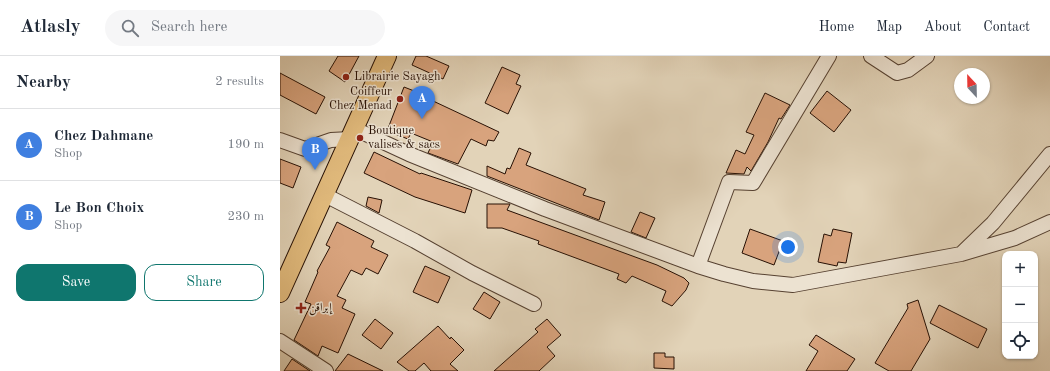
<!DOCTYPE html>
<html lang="en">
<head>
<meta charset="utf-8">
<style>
	body { margin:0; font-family:"Old Standard TT",Amiri,serif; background:#f6f6f7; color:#1f2937 }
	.controls { position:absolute; right:12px; bottom:12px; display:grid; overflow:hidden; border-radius:8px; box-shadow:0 1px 3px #0004 }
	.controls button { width:36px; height:36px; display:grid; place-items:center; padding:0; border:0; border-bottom:1px solid #e0e1e3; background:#fff; color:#1f2937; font:20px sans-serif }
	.compass { position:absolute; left:674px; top:12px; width:36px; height:36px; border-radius:50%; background:#fff; box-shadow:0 1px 3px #0004; rotate:338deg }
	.you { position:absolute; left:508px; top:191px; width:14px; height:14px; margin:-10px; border:3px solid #fff; border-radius:50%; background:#1a73e8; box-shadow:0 0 0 6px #1a73e833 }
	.badge { display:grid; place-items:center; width:26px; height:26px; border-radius:50%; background:#0f766e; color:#fff; font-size:13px; font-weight:700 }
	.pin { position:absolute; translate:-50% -33px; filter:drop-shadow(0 1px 2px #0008) }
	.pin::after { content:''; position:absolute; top:21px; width:14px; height:12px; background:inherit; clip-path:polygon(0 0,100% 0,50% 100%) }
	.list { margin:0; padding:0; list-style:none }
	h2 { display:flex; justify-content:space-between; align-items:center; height:52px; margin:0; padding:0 16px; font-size:17px }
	h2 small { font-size:13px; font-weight:400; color:#747a83 }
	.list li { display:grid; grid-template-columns:26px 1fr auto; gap:12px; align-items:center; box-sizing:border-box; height:72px; padding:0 16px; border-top:1px solid #e0e1e3 }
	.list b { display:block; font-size:15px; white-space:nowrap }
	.list p { margin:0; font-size:13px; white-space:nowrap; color:#747a83 }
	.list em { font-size:13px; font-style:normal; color:#747a83 }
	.actions { display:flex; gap:8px; padding:12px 16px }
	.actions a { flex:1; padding:9px 0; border:1px solid #0f766e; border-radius:12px; text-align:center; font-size:14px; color:#0f766e }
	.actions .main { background:#0f766e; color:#fff }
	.icon { flex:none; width:22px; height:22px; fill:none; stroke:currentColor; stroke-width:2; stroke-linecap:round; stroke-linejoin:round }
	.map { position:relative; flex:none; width:770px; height:315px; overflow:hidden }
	header { display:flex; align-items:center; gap:24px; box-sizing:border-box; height:56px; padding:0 20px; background:#fff; border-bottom:1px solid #e0e1e3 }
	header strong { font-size:19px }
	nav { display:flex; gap:22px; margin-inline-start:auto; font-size:14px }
	.search { width:280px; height:36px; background:#f6f6f7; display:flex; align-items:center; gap:10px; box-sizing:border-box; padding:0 14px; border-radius:22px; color:#747a83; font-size:15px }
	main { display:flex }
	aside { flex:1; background:#fff }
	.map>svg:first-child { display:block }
	.building { fill:#d8a37d; stroke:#271004 }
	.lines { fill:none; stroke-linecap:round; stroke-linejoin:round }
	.minor-casing { stroke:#564131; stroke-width:16 }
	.major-casing { stroke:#271004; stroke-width:20 }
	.minor { stroke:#ece2d1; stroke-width:14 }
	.major { stroke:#e1ba7c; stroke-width:18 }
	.poi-dot { fill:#8f2418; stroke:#ece2d1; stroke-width:1.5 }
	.labels { text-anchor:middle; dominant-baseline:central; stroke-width:3; stroke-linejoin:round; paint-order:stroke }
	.poi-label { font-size:12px; fill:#271004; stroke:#ece2d1; text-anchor:start }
</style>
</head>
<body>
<header>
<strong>Atlasly</strong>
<div class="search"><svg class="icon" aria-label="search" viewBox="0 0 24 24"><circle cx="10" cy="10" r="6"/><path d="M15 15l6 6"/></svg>Search here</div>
<nav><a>Home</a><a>Map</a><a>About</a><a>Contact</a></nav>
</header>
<main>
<aside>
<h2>Nearby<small>2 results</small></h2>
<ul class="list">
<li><span class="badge" style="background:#3f7fe0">A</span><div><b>Chez Dahmane</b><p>Shop</p></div><em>190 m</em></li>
<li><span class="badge" style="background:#3f7fe0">B</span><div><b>Le Bon Choix</b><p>Shop</p></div><em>230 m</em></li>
</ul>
<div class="actions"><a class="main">Save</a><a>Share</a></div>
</aside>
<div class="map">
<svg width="770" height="315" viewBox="0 0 770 315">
	<rect width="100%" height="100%" fill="#e2d3b8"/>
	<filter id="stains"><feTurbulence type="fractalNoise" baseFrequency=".005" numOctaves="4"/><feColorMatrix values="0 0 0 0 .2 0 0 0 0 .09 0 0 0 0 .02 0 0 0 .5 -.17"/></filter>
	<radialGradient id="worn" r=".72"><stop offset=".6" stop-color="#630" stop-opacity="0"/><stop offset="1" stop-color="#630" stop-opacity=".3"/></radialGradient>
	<!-- building -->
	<path class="building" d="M58 0H79L65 26 49 15Z
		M136 0H146L169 10 163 23 132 9Z
		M222 11 240 19 236 28 241 30 228 58 205 47Z
		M0 17 45 41 36 58 0 39Z
		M124 31 152 42 151 44 219 76 214 85 208 84 206 90 191 83 178 108 148 97 153 86 131 77 128 83 107 75Z
		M547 35 571 54 554 76 530 57Z
		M485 37 510 49 501 63 499 62 488 86 471 115 467 111 464 118 446 117 456 94 465 98 474 79 466 76Z
		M239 92 251 97 246 109 306 133 303 139 325 146 319 164 207 120V110L225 118 227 112 230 113Z
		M94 96 140 118 141 117 192 134 185 157 135 141 84 117Z
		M0 103 21 111 13 132 0 127Z
		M88 141 102 144 99 157 86 150Z
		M207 148H230L227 154 377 209 404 222 409 227 406 234 392 250 382 245 386 235 352 220 346 227 337 223 339 218 258 188 259 185 222 172H207Z
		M360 156 375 162 366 182 351 176Z
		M57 166 94 185 91 191 108 199 98 218 86 212 82 219 71 214 57 240 66 244 62 252 75 258 58 297 42 290 38 300 14 284 31 248 25 246 38 216 37 215 50 191 46 189Z
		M470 173 503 185 494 209 462 197Z
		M553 173 572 177 566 207 558 206 557 210 538 206 544 178 551 180Z
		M145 210 170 221 158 247 133 236Z
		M204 236 220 246 210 263 193 253Z
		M638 244 650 283 631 315H609L595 307 628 252 627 248Z
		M659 249 707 273 698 292 650 267Z
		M95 263 113 277 101 293 82 279Z
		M267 263 281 279 267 291 275 300 259 315H214L258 276 255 273Z
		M158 270 170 283 171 281 184 294 170 308 178 315H151L144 307 135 315H129L117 306Z
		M536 279 575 303 567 315H526L538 295 529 289Z
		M374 297H385V301H394V313L374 312Z
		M68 298 103 315H55Z
		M12 303 30 315H4Z"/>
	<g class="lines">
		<!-- minor casing -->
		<g class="minor-casing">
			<path id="minor" d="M591 0 617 17 628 14 647 0
				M75 73 129 98 265 153 418 210 444 218 473 225 513 229 681 198 735 182 770 166
				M0 84 25 93 51 84 70 83
				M45 139 135 185 192 217 254 248
				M683 196 713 167 770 98
				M418 210 449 126 473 127 549 0
				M0 285 46 315"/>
		</g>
		<!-- major casing -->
		<g class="major-casing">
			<path id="major" d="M0 237 107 0"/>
		</g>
		<!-- minor -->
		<use href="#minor" class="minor"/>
		<!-- major -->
		<use href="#major" class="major"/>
	</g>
	<!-- markers -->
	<g class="poi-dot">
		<circle cx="66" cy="21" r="4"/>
		<circle cx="120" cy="43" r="4"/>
		<circle cx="80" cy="82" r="4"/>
		<path d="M19 246h4v4h4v4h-4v4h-4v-4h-4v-4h4z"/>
	</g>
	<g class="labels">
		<!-- poi labels -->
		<g class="poi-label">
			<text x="74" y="21">Librairie Sayagh</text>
			<text x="112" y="36" text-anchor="end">Coiffeur<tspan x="112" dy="14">Chez Menad</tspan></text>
			<text x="88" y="75">Boutique<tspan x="88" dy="14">valises &amp; sacs</tspan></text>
			<text x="29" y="252">إبراقن</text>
		</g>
	</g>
	<rect width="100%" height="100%" filter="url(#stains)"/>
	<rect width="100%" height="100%" fill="url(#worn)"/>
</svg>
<div class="controls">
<button>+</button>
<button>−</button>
<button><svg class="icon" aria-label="locate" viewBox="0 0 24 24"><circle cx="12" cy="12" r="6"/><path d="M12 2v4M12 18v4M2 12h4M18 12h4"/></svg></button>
</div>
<svg class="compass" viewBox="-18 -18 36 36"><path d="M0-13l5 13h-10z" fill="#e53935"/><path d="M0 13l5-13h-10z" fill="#747a83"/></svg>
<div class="you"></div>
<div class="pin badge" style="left:142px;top:63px;background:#3f7fe0">A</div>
<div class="pin badge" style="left:35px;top:114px;background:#3f7fe0">B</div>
</div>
</main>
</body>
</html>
